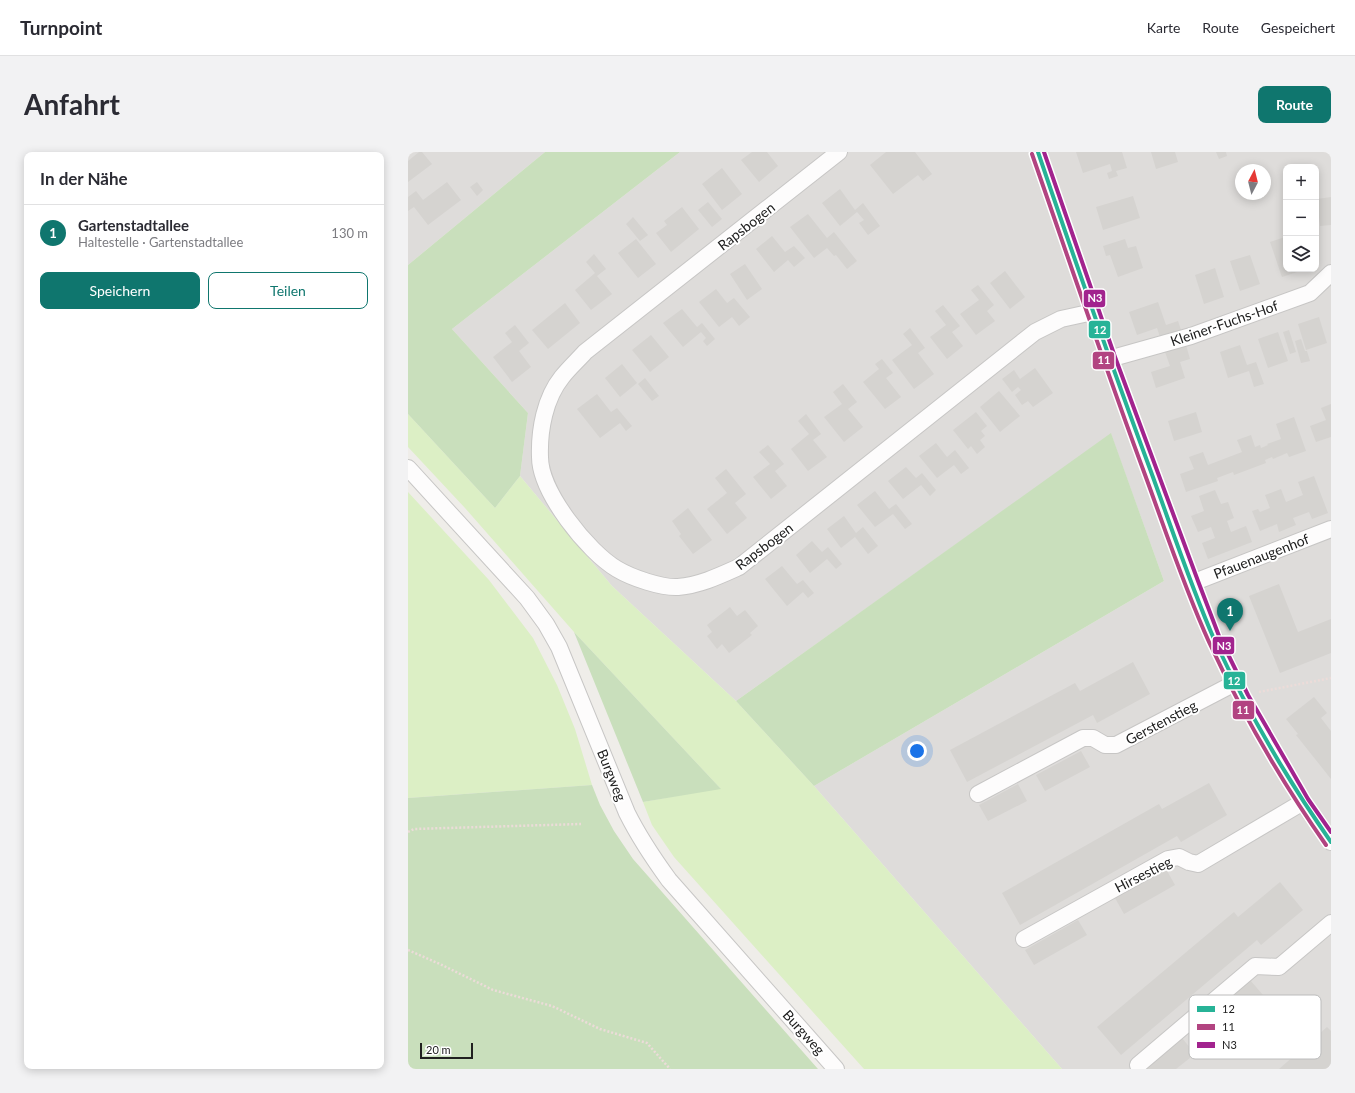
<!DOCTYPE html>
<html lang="de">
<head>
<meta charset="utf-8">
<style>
	body { margin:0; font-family:Lato,sans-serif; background:#f2f2f3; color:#2b2b33 }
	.controls { position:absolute; right:12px; top:12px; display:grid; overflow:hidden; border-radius:8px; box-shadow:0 2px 10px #0003 }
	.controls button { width:36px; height:36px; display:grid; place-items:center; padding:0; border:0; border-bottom:1px solid #e1e1e2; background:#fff; color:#2b2b33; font:20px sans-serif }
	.compass { position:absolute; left:827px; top:12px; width:36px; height:36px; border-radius:50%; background:#fff; box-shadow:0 2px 10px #0003; rotate:7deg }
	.scale { position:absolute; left:12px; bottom:10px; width:53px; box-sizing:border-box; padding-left:4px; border:2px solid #202020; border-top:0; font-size:11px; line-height:14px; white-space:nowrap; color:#202020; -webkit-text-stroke:3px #fff; paint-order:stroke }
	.you { position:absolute; left:509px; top:599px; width:14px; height:14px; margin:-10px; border:3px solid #fff; border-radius:50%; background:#1a73e8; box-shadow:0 0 0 6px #1a73e833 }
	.badge { display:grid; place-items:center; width:26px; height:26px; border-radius:50%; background:#0f766e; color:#fff; font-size:13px; font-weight:700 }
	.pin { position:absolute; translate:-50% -33px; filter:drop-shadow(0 1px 2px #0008) }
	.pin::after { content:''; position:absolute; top:21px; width:14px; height:12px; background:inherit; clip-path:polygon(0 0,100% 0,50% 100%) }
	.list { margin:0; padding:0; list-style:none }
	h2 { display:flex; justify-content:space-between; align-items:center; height:52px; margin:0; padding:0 16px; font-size:17px }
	h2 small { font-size:13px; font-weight:400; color:#7c7c81 }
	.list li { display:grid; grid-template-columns:26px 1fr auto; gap:12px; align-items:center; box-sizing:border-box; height:56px; padding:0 16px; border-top:1px solid #e1e1e2 }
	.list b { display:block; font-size:15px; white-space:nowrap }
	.list p { margin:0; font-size:13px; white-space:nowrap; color:#7c7c81 }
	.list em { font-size:13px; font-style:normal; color:#7c7c81 }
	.actions { display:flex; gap:8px; padding:12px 16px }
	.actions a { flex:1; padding:9px 0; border:1px solid #0f766e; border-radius:8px; text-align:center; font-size:14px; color:#0f766e }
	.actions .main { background:#0f766e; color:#fff }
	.icon { flex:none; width:22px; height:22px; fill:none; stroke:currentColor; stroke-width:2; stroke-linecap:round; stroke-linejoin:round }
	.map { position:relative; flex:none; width:923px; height:917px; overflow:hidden; border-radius:8px }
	header { display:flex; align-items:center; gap:24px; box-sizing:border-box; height:56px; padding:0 20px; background:#fff; border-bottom:1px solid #e1e1e2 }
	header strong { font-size:19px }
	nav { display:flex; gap:22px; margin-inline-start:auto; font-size:14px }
	.intro { display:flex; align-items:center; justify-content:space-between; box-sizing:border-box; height:96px; padding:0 24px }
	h1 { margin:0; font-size:28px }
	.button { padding:10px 18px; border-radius:8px; background:#0f766e; color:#fff; font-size:14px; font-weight:700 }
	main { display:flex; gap:24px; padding:0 24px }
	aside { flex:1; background:#fff; border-radius:8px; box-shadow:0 2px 10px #0003 }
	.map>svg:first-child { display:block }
	.residential { fill:#dedcda; fill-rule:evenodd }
	.grass { fill:#dcefc5 }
	.forest { fill:#c9dfbc }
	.building { fill:#d5d3d0 }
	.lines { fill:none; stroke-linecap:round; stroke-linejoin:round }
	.minor-casing { stroke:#c7c6c5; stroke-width:18 }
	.path { stroke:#ecdcd9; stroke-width:2.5; stroke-dasharray:2 2; stroke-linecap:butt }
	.minor { stroke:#fdfcfc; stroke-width:16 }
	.bus-1-casing { stroke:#fff; stroke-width:7 }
	.bus-2-casing { stroke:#fff; stroke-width:7 }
	.bus-3-casing { stroke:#fff; stroke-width:7 }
	.bus-1 { stroke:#27b397; stroke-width:4 }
	.bus-2 { stroke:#b24481; stroke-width:4 }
	.bus-3 { stroke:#a2238e; stroke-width:4 }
	.labels { text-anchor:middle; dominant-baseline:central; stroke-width:4; stroke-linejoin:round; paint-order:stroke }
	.street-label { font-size:14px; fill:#202020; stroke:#fff }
	.key { fill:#fff; stroke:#bcbcbc; stroke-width:1 }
	.key-label { font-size:11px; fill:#202020 }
	.line-badge { stroke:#fff; stroke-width:1.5 }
	.badge-label { font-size:11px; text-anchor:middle; font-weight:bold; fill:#fff }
</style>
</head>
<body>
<header>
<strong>Turnpoint</strong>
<nav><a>Karte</a><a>Route</a><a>Gespeichert</a></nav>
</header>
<div class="intro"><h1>Anfahrt</h1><a class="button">Route</a></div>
<main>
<aside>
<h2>In der Nähe<small></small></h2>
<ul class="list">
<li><span class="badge">1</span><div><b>Gartenstadtallee</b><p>Haltestelle · Gartenstadtallee</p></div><em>130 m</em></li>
</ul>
<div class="actions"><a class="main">Speichern</a><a>Teilen</a></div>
</aside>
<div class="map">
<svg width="923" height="917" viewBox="0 0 923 917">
	<rect width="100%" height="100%" fill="#efede9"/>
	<!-- residential -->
	<path class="residential" d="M0 0H137L0 113Z
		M272 0H923V917H654L406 634 756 429 703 282 328 549 204 434 112 324 120 261 44 177ZM878 15H908V117H878ZM833 18H857V42H833Z"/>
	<!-- grass -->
	<path class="grass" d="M0 262 87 356 112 324 204 434 328 549 406 634 654 917H456L266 705 244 673 235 650 312 636 166 480 57 356 0 295Z
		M0 340 81 428 125 486 149 533 167 577 184 633 0 646Z"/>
	<!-- forest -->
	<path class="forest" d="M137 0H272L44 177 120 261 112 324 87 356 0 262V113Z
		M703 281 756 429 406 634 328 549Z
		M166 480 313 637 235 650Z
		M184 633 192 653 206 679 225 707 410 917H0V646Z"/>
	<!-- building -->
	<path class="building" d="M11 0H14L24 12 0 30V9Z
		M344 0H359L370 14 351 30 333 8Z
		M478 0H507L524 22 515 29 510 23 485 42 462 13Z
		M668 0H714L719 16 708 19 710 24 701 27 699 21 704 19 702 12 675 21Z
		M743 0H767L770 10 748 17Z
		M808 0H818L819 4 811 7Z
		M314 16 334 42 314 58 294 32Z
		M39 30 53 48 20 73 6 55 0 59V45L8 39 15 48Z
		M69 30 75 38 69 44 62 35Z
		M432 37 447 58 455 51 472 74 460 83 451 71 456 68 449 60 432 74 414 51Z
		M725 44 732 66 695 78 688 55Z
		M923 45V73L912 74 909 47Z
		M300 50 314 67 304 75 290 58Z
		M274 55 291 77 263 100 248 81 259 73 256 69Z
		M400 62 419 86 426 80 449 109 439 117 428 103 426 104 419 96 406 106 382 75Z
		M225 65 240 83 232 89 218 72Z
		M364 84 377 100 386 94 397 106 386 115 380 108 366 120 348 97Z
		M877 85 878 117H888L889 120 874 125 862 90Z
		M228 87 248 112 230 126 210 101Z
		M717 87 720 96 728 94 735 116 710 125 702 103 698 104 695 94Z
		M186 102 198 117 189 124 204 142 183 158 167 138 187 121 178 110Z
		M842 103 852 132 832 139 822 109Z
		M337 112 354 137 339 148 322 122Z
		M807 116 816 145 796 152 787 123Z
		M597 119 617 145 602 157 582 131Z
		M570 133 586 153 579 159 587 169 568 183 552 162 571 148 563 138Z
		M308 137 319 151 326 146 342 165 331 174 324 165 311 175 291 150Z
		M750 150 758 173 770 169 773 178 752 185 749 176 729 183 721 160Z
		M157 151 172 171 140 197 124 178Z
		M535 153 552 174 544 180 555 194 539 207 522 185 538 173 527 159Z
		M274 157 289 175 294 171 307 187 299 194 295 189 298 186 293 180 275 195 255 171Z
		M911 165 919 191 898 198 890 172Z
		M107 173 121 191 111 199 123 215 104 230 85 205 104 190 97 181Z
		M502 176 517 196 510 201 526 222 506 237 484 208 504 193 495 182Z
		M881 178 888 200 882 202 875 180Z
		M870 180 880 209 860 216 850 187Z
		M243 183 261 205 242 220 224 198Z
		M893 187 897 199H899L902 209 893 211 887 189Z
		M778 193 782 207 772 210 777 226 748 236 743 220 762 214 757 200Z
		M832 193 839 213 848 210 856 232 846 235 841 219 820 226 812 200Z
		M474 207 485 221 478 226 493 245 477 257 455 230 471 217 467 212Z
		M214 212 229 231 212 245 197 226Z
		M627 216 645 241 625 255 620 249 614 253 607 243 613 238 610 235 604 240 594 227 606 218 612 227Z
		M237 226 251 244 244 249 230 232Z
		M435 232 449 250 440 257 455 275 436 290 416 265 434 252 425 240Z
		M591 239 612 264 592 280 572 255Z
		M189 242 203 260 209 256 224 274 218 279 212 271 192 286 169 257Z
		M923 252V285L908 290 902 274 918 268 913 256Z
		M568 260 579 274 573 279 577 284 572 288 577 295 569 302 563 294 560 297 545 278Z
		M788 260 794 280 766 289 760 269Z
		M398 262 413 282 405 288 419 305 400 319 383 297 401 282 390 269Z
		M886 265 898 299 881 305 879 301 865 307 864 305 857 308 858 311 826 323 825 320 809 326 810 329 778 340 772 322 786 317 781 305 795 300 800 313 834 300 829 288 843 283 847 295 852 293 853 296 860 293 859 292 873 287 868 272Z
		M528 291 539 305 547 298 561 316 553 322 546 313 529 326 511 304Z
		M360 293 376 312 367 319 379 334 363 347 345 325 362 312 351 300Z
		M498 315 508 326 514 321 528 338 522 344 513 333 495 347 480 329Z
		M318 317 338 342 327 351 339 366 319 382 299 357 319 341 307 326Z
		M906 324 920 361 904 367 901 360 885 366 888 373 871 380 869 372 852 379 844 359 850 357 852 360 862 356 857 343 873 337 878 350 895 343 890 330Z
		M807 338 813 352 820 350 826 366 819 369 823 380 838 374 844 390 800 407 794 391 807 386 803 375 790 380 783 364 796 359 791 344Z
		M467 339 481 357 488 352 504 372 497 377 485 362 467 375 449 353Z
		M280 356 304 388 285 402 271 384 273 382 264 369Z
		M436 364 448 381 455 375 470 394 460 402 447 385 433 396 419 377Z
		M404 389 414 400 420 395 434 412 428 417 419 407 402 421 388 403Z
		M374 414 389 432 395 428 406 441 400 446 395 440 379 454 357 427Z
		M871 432 890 480 923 467V501L872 521 841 444Z
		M322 455 329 464 337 458 350 474 342 481 344 483 321 501 314 492 309 497 299 484 304 480 299 473Z
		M725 510 742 542 689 571 685 563 559 630 542 598 667 531 672 539Z
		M906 545 919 561 913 566 923 579V627L888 583 890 582 878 567Z
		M673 599 682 615 637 639 628 623Z
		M801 631 819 663 773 690 769 684 612 773 594 741 751 652 754 657Z
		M610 632 619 649 580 669 571 653Z
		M758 717 767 733 716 762 707 746Z
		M872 730 895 758 853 793 849 788 713 903 689 875 826 760 830 765Z
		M670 768 679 783 626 813 617 798Z
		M842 828 855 843 811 881 798 866Z
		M919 875 923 879V917H871Z
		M774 886 787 902 768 917H738Z"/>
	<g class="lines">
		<!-- minor casing -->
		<g class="minor-casing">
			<path id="minor" d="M431 0 177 200C170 208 161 216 154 225 137 246 131 278 132 305 132 340 180 400 209 417 224 426 254 436 270 435 292 433 311 424 331 415L627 180 653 167 685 160
				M630 0 701 207 784 431 806 486 835 546 895 650 923 690
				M701 207 783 184 902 141 923 121
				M0 316 119 446 138 472 151 495 219 661C231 685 245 706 261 728L428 917
				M784 431 923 377
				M570 642 675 586H685L697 593H708L827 531
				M616 787 760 707 771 705 781 710 790 712 895 650
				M730 913 847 814 871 815 923 771"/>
		</g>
		<!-- path -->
		<path class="path" d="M851 540 923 526
			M0 680 6 677 173 672
			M0 798 34 813 85 838 144 854 192 877 239 891 262 917"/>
		<!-- minor -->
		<use href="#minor" class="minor"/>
		<!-- bus-1 casing -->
		<g class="bus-1-casing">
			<path id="bus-1" d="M630 0C666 106 703 212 742 317 763 374 782 432 806 487 839 558 878 626 923 690"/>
		</g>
		<!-- bus-2 casing -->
		<g class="bus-2-casing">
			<path id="bus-2" d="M624 2C661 108 697 215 736 320 757 377 776 435 801 490 834 561 873 629 918 693"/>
		</g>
		<!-- bus-3 casing -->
		<g class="bus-3-casing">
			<path id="bus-3" d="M636 0 707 205 790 429 811 484 840 543 900 647 923 680"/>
		</g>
		<!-- bus-1 -->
		<use href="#bus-1" class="bus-1"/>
		<!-- bus-2 -->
		<use href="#bus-2" class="bus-2"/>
		<!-- bus-3 -->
		<use href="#bus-3" class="bus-3"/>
	</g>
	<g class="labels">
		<!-- street labels -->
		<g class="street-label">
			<text transform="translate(338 74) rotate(-38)">Rapsbogen</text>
			<text transform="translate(816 171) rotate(-19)">Kleiner-Fuchs-Hof</text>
			<text transform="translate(356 394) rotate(-37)">Rapsbogen</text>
			<text transform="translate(853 404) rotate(-21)">Pfauenaugenhof</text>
			<text transform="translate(753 570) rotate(-28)">Gerstenstieg</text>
			<text transform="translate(204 623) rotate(68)">Burgweg</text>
			<text transform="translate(735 722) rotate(-27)">Hirsestieg</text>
			<text transform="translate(396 880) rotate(48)">Burgweg</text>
		</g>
	</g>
	<!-- legend -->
	<rect x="781" y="843" width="132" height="64" rx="6" class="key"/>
	<rect x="789" y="854" width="18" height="6" fill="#27b397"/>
	<rect x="789" y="872" width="18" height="6" fill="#b24481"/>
	<rect x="789" y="890" width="18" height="6" fill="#a2238e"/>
	<g class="key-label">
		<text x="814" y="861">12</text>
		<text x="814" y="879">11</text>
		<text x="814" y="897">N3</text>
	</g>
	<g class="line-badge">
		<rect x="675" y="137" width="23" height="19" rx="4" fill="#a2238e"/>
		<rect x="680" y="168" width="23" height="19" rx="4" fill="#27b397"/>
		<rect x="684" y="199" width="23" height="19" rx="4" fill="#b24481"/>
		<rect x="804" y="484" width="23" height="19" rx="4" fill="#a2238e"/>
		<rect x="815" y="519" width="23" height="19" rx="4" fill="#27b397"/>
		<rect x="824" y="548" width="23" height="20" rx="4" fill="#b24481"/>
	</g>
	<g class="badge-label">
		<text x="687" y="150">N3</text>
		<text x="692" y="182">12</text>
		<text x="696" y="212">11</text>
		<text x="816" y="498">N3</text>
		<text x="826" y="533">12</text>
		<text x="835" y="562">11</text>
	</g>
</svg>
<div class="controls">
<button>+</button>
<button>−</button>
<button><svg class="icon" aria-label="layers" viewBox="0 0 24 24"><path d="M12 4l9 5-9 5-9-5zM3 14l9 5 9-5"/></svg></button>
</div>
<svg class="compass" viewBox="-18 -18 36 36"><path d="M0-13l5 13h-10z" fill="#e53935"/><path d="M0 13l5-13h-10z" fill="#7c7c81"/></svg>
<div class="scale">20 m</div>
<div class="you"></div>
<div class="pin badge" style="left:822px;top:479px">1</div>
</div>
</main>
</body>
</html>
